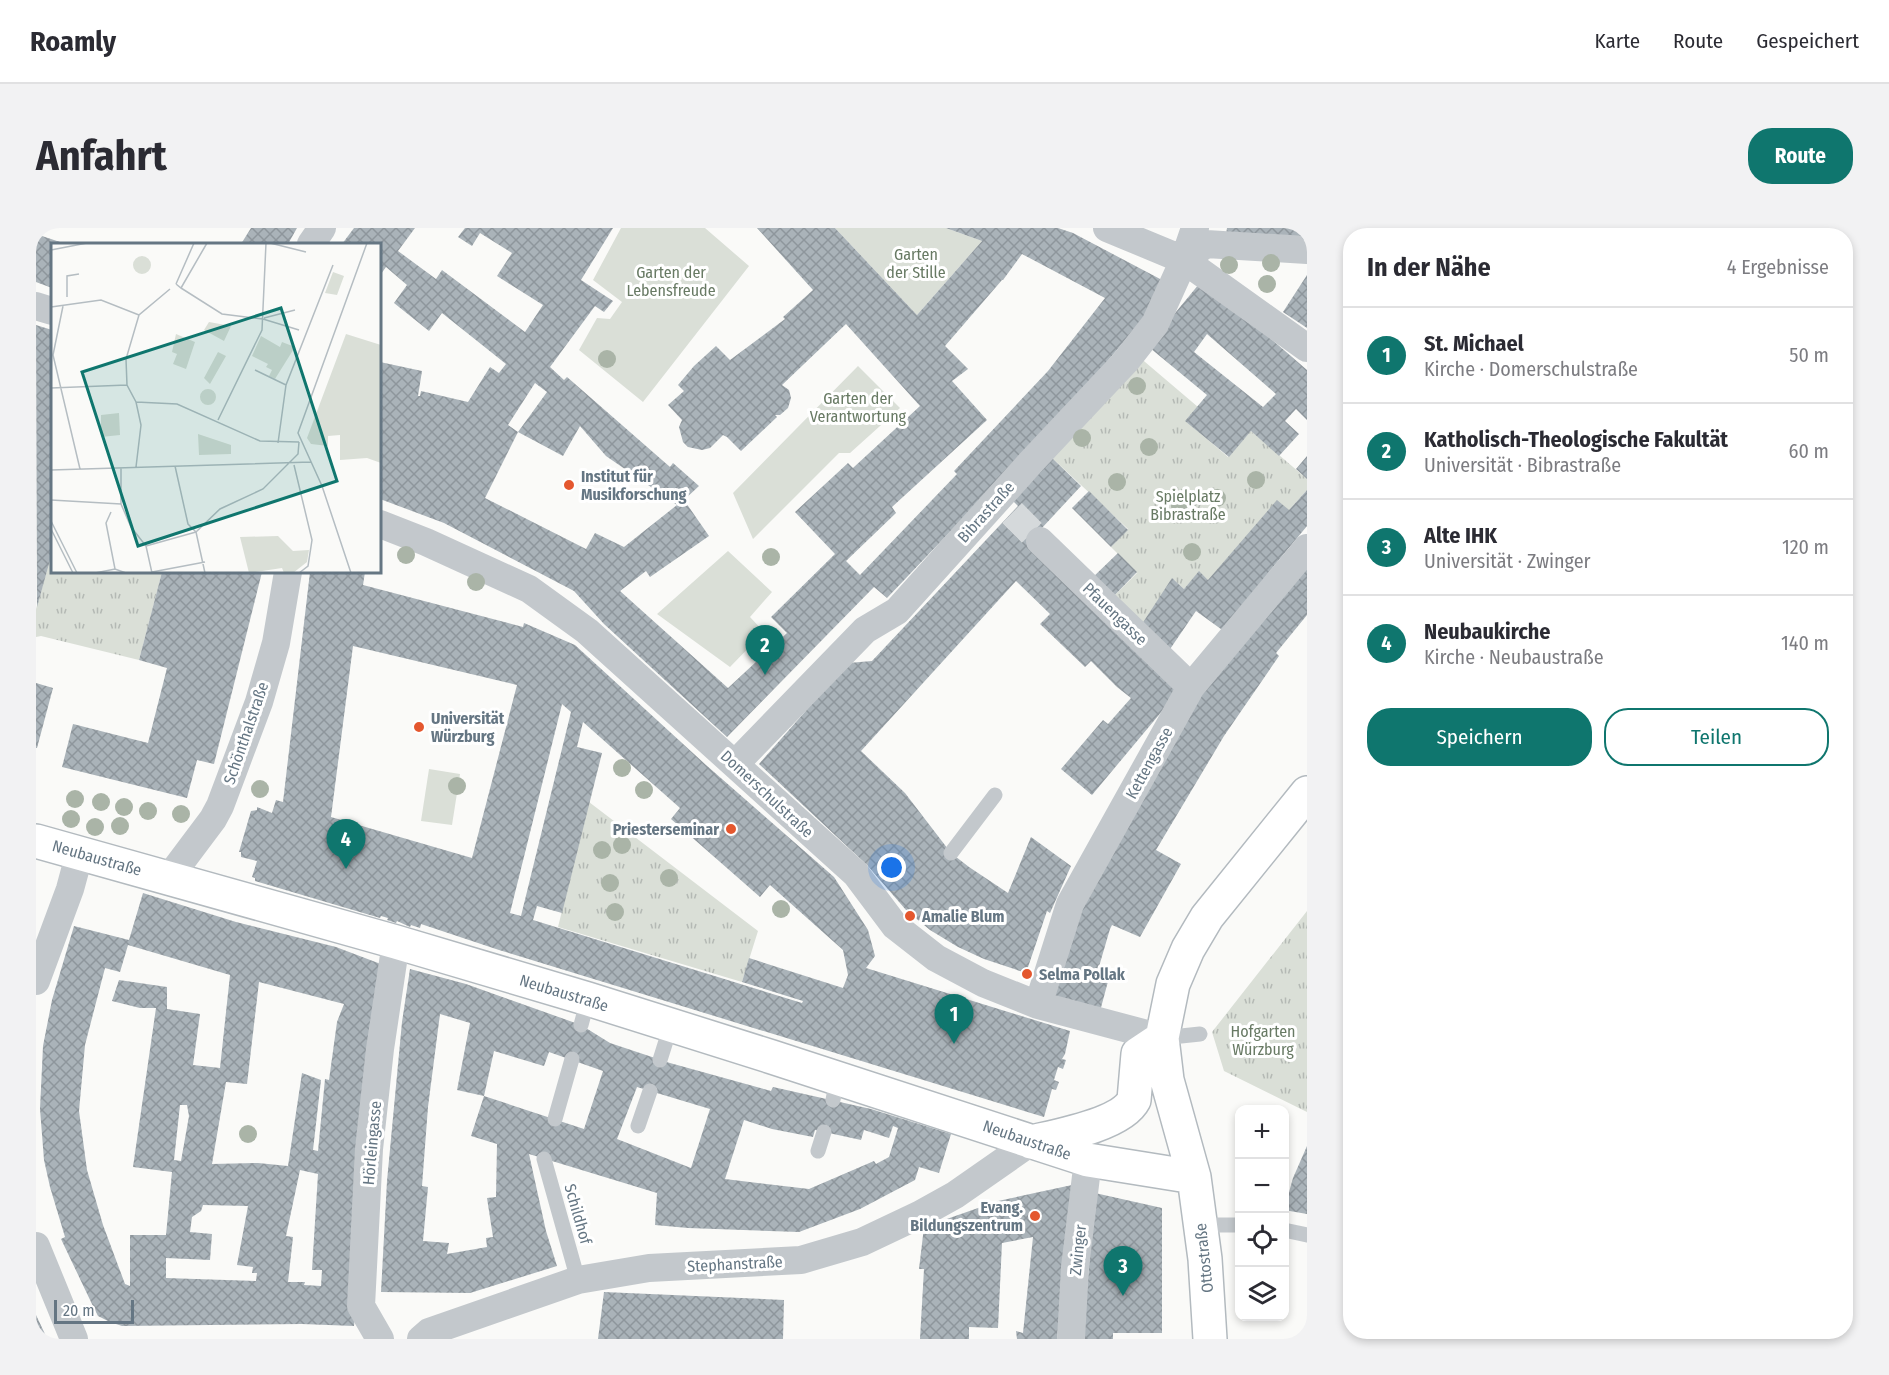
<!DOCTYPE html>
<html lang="de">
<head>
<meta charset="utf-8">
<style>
	body { margin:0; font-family:"Fira Sans Condensed",sans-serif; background:#f2f2f3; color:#2b2b33 }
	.controls { position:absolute; right:18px; bottom:18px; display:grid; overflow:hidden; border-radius:12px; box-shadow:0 3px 9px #0003 }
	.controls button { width:54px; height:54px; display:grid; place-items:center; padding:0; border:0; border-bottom:2px solid #e1e1e2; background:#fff; color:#2b2b33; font:30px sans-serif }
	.scale { position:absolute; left:18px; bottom:15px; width:80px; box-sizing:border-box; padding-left:6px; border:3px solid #657683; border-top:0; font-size:16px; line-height:21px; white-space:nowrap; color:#657683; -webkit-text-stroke:4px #fff; paint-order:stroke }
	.you { position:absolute; left:856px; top:640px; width:21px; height:21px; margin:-15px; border:4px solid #fff; border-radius:50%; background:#1a73e8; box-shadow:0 0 0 9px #1a73e833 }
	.badge { display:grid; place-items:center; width:39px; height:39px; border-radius:50%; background:#0f766e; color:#fff; font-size:20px; font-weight:700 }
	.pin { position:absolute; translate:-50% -50px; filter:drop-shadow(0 2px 3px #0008) }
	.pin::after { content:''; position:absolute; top:32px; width:21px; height:18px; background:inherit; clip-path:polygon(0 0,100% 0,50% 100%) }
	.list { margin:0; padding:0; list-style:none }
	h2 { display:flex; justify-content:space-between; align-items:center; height:78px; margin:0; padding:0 24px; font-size:26px }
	h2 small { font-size:20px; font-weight:400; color:#7c7c81 }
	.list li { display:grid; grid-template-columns:39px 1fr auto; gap:18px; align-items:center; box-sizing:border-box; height:96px; padding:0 24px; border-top:2px solid #e1e1e2 }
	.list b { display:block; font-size:22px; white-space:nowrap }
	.list p { margin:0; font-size:20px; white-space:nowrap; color:#7c7c81 }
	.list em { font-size:20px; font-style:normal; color:#7c7c81 }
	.actions { display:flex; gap:12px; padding:18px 24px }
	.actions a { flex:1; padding:14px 0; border:2px solid #0f766e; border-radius:24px; text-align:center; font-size:21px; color:#0f766e }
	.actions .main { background:#0f766e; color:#fff }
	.icon { flex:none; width:33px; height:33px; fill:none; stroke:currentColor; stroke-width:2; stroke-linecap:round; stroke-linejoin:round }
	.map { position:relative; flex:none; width:1271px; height:1111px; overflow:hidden; border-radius:24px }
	header { display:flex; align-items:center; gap:36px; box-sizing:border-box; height:84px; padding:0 30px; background:#fff; border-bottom:2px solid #e1e1e2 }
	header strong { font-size:28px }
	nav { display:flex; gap:33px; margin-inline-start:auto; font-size:21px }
	.intro { display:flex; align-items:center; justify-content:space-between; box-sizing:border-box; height:144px; padding:0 36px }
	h1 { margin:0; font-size:42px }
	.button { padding:15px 27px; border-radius:24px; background:#0f766e; color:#fff; font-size:21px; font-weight:700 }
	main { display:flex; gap:36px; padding:0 36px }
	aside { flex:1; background:#fff; border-radius:24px; box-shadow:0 3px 9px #0003 }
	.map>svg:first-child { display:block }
	.green { fill:#dadfd7 }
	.park { fill:url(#park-tufts) }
	.building { fill:url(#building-cross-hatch); fill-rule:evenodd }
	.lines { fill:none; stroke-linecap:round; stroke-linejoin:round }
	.street-tunnel { stroke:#d5d9db; stroke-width:28; stroke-dasharray:28 14; stroke-linecap:butt }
	.secondary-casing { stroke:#b3babf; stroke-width:36 }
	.lane { stroke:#c3c8cc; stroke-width:15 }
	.street { stroke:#c3c8cc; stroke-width:28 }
	.secondary { stroke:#fff; stroke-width:33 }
	.tree { fill:#aab4a7 }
	.poi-dot { fill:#e4572e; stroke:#fff; stroke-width:2 }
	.labels { text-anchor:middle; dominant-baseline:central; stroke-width:6; stroke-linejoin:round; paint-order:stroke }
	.park-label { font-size:16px; fill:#687a64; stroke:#fff }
	.poi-label { font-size:16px; font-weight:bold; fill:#657683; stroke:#fff; text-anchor:start }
	.street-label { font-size:16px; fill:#657683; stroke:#fff }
	.inset-road { fill:none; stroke:#b5bdc2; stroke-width:1.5 }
	.view { fill:#0f766e; fill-opacity:0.15; stroke:#0f766e; stroke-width:3 }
	.inset-edge { fill:none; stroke:#657683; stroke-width:3 }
</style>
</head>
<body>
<header>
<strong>Roamly</strong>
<nav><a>Karte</a><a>Route</a><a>Gespeichert</a></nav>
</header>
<div class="intro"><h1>Anfahrt</h1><a class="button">Route</a></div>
<main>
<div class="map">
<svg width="1271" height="1111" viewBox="0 0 1271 1111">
	<defs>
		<pattern id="park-tufts" width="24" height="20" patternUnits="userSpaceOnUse" patternTransform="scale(1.5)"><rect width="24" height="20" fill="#dadfd7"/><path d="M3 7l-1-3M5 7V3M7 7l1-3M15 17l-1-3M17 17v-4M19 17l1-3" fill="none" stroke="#b4b9b4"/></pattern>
		<pattern id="building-cross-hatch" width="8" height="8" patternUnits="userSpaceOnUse" patternTransform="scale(1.5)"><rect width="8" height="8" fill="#aab3b9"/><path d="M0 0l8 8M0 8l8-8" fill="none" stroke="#8e969c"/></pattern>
	</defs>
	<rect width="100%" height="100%" fill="#fafaf8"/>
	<!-- green -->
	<path class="green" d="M585 0H669L713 38 607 174 543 122 561 90 574 91 586 74 557 52Z
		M799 0H910L946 13 881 87Z
		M822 138 864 180 814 225H803L717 311 697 265Z
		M692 323 736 364 714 389 728 404 694 439 621 386Z
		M393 541 424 546 416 597 385 593Z"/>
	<!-- park -->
	<path class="park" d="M1102 128 1162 179 1150 193 1192 229 1215 203 1271 251V262L1253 282 1172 352 1163 344 1148 361 1137 351 1104 399 1075 371 1101 345 1075 319 1092 301 1014 228Z
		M16 325V344H126L103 432 5 408 0 409V381Z
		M553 574 722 703 706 754 522 699Z
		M1271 683V884L1188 843 1176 804Z"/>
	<!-- building -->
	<path class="building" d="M215 0H261L252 16H205Z
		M318 0H379L362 23 400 51 406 42 489 104 507 77 461 48 476 25 444 5 436 18 422 9 429 0H577L545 52 577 73 568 84 559 78 514 139 528 152 531 149 634 239 637 235 663 258 648 272 673 308 614 349 610 343 584 363 692 460 751 405 735 389 799 326 759 284 812 235 817 240 884 178 810 96 746 157 753 162 755 170 752 180 744 187H739L741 189 705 223 691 209 687 207 674 220 666 222 652 219 647 214 643 199 646 192 632 177 648 163 642 157 658 138 680 118 694 132 749 91 747 89 777 62 721 0H799L881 87 946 13 910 0H1022L1037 5 1126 52 1107 91 1032 180 851 370 838 359 691 509 568 396 538 363 408 295 344 271V134L386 143 382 168H384L385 163 432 174 454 139 463 145 470 136 406 85 393 103 358 75 371 57 350 39 345 46 344 45V16H306ZM986 26 1069 70 1012 143 918 243 921 246 824 347 810 333 860 285 856 279 951 192 916 153 932 141 909 118 966 52H967ZM499 155 511 164 482 204 472 197ZM544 198 570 228 641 277 588 319 559 305 550 321 449 270 482 204 527 228Z
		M1191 0H1271V12L1190 6Z
		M0 6 30 16H16V60L0 54Z
		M1271 47V100L1247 84Z
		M1163 56 1205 85 1271 142V192L1260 181 1249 193 1263 206 1243 228 1215 203 1193 229 1149 193 1171 167 1114 120 1135 90ZM1171 106 1240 166 1227 179 1158 124Z
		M0 97 16 102V325L1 379Z
		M1014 228 1045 258 1005 301 1143 455 1127 482 1056 567 1025 541 1067 492 1072 496 1095 470 1081 459 1055 433 1049 439 1004 396 1014 386 980 353 825 523 869 565 915 625 933 639 972 665 995 609 1035 638 1014 685 1011 683 990 745 948 731 922 719 894 702 870 682 831 637 723 536 812 435 836 433 982 278 974 270Z
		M1271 228V251L1260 241Z
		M1271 262V298L1233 344 1189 404 1160 383 1130 427 1104 399 1136 350 1148 361 1163 343 1172 352 1241 272 1253 282Z
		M1053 263 1092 302 1075 319 1036 280Z
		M1082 325 1101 344 1075 371 1055 351Z
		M1271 327V387L1240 425 1243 428 1188 508 1120 622 1145 636 1104 709 1076 697 1074 701 1062 742 1074 746 1063 787 1016 774 1040 688 1150 486Z
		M126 344H226L178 536 161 532 151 570 26 539 37 496 112 515 131 440 103 432Z
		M274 344H329L327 357 487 399 488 395 539 417 670 537 798 649 832 702 839 728 830 740 1034 803 1029 826 1026 831 1030 832 1027 841 1022 839 1018 852 1023 854 1020 862 1016 861 1008 889 463 722 385 696 384 700 375 697 374 699 361 693 360 695 351 692 352 690 345 688 344 690 219 653V650L216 649 221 633 205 629V624H203L215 583 221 582V579L236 585 240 572 247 574ZM317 418 481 457 436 630 295 589ZM526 476 535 484 485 688 474 685ZM547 494 644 580 635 591 724 669 734 657 807 722 812 747 807 760 713 730 706 754 767 773 766 775 497 692 501 678 526 685 566 525 541 519Z
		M0 455 17 460 1 520H0Z
		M107 665 200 694 300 719 350 738 318 1098 266 1096 86 1098 74 1094 62 1088 55 1074 25 1011 29 1009 14 959 8 932 4 881 7 818 16 772 38 698 93 712ZM92 717 194 747 184 840 157 837 164 786 131 781V759L83 752 76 773 104 780H120L97 939 136 944 130 1007H94V1058L89 1056 67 997 51 942 43 883 49 817 69 740 84 744ZM223 754 308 776 301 794 293 852 289 851 282 923 277 922 285 852 266 845 252 938 222 935 176 936 190 854 211 856ZM144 877H151L153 888 145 933 138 932ZM264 942 282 946 276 1042H286L285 1058 268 1057 269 1054H252L257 1009 250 1008ZM167 977 212 978 201 1037 217 1039 216 1045H221L220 1053 130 1050V1030L174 1032 176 1006 154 1004 156 989 165 983Z
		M374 741 430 756 545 797 574 815 634 835 735 863 737 859 835 881 915 906 903 945 883 939 879 952 824 981 763 1004 652 1000 619 997 621 965 493 926 510 1003 521 1038 434 1065 345 1064 351 953 366 794ZM404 786 434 795 421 862 448 868 458 823 508 838 513 824 567 843 548 901 448 868 435 908 461 916 460 969 451 970 457 1009 450 1010 451 1019 411 1026 413 1015 387 1013 392 959 386 958 392 879ZM601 859 674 881 655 940 581 911ZM708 892 736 901 777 909 779 902 825 912 828 902 853 910 857 898 862 900 853 929 840 936 838 933 773 961 689 951Z
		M1271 918V986L1248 982 1257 950Z
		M1036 957 1021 1111H981L980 1103 987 1105 997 1009 966 1015 962 1100 933 1099V1111H884L888 1041H883L888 999 962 973Z
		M1059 965 1126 980V1105H1077V1111H1047Z
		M568 1064 748 1072 747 1111H562Z
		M0 1087 9 1106V1111H0Z"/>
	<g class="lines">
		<!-- street-tunnel -->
		<path class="street-tunnel" d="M976 285 1004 313"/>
		<!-- secondary casing -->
		<g class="secondary-casing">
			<path id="secondary" d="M0 613 360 714 552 771 736 829 1052 932 1158 949
				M995 914C1021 908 1085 897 1098 872L1102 826 1126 810
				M1174 1111 1169 1031 1158 949 1131 852 1126 810 1137 756 1152 721 1171 689 1271 565"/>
		</g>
		<!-- lane -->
		<path class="lane" d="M915 625 959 567
			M545 797 552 771
			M1126 810 1164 806
			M624 832 635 797
			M797 872 801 850
			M519 891 536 831
			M602 898 614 863
			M782 923 788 904
			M508 931 542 1052
			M1165 997H1204
			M1248 1002 1271 1007"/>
		<!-- street -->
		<path class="street" d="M1071 0 1148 32 1271 120
			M275 16 286 0
			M1148 32 1170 16 1271 22
			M0 78 16 83
			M344 296 390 314 493 361 551 403 820 646 859 698 900 730 947 755 1002 777 1126 810
			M1004 313 1155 459
			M699 536 829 402 861 383 996 233 1090 133 1119 96 1148 32 1159 0
			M132 651 177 591 184 578 223 474 240 415 252 344
			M0 753 34 661 44 624
			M1002 777 1034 676 1155 459 1271 320
			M0 1018 38 1111
			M344 1111 325 1078 333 921 344 821 360 714
			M385 1111 393 1104 542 1052 613 1040 765 1032 826 1014 883 987 919 967 995 914
			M1035 1111 1039 1039 1052 932"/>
		<!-- secondary -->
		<use href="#secondary" class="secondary"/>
	</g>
	<!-- trees -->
	<g class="tree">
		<circle cx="1235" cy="35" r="9"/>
		<circle cx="1193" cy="37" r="9"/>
		<circle cx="1231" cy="56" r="9"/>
		<circle cx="571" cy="131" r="9"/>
		<circle cx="1101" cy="158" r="9"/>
		<circle cx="1046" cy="210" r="9"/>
		<circle cx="1113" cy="219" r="9"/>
		<circle cx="1220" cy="252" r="9"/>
		<circle cx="1081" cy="254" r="9"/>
		<circle cx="1181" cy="270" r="9"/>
		<circle cx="1144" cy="278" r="9"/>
		<circle cx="1156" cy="324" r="9"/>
		<circle cx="370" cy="327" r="9"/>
		<circle cx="735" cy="329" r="9"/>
		<circle cx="440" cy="354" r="9"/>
		<circle cx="586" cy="540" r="9"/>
		<circle cx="421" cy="558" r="9"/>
		<circle cx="224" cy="561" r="9"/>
		<circle cx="608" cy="562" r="9"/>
		<circle cx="39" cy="571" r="9"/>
		<circle cx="65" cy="574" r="9"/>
		<circle cx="88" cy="579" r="9"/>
		<circle cx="112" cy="583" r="9"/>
		<circle cx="145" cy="586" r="9"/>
		<circle cx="35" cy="591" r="9"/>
		<circle cx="84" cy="598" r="9"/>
		<circle cx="59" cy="599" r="9"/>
		<circle cx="586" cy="617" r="9"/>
		<circle cx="566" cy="622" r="9"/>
		<circle cx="633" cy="650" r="9"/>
		<circle cx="574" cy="655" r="9"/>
		<circle cx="745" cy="681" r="9"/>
		<circle cx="579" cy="684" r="9"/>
		<circle cx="212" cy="906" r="9"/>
	</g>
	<!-- markers -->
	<g class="poi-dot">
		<circle cx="533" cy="257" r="6"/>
		<circle cx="383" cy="499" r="6"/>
		<circle cx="695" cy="601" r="6"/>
		<circle cx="874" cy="688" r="6"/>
		<circle cx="991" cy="746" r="6"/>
		<circle cx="999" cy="988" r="6"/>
	</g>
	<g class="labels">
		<!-- park labels -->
		<g class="park-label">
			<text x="880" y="26">Garten<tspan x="880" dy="18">der Stille</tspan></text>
			<text x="635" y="44">Garten der<tspan x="635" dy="18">Lebensfreude</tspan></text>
			<text x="822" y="170">Garten der<tspan x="822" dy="18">Verantwortung</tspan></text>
			<text x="1152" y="268">Spielplatz<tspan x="1152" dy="18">Bibrastraße</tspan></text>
			<text x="1227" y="803">Hofgarten<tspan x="1227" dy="18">Würzburg</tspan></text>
		</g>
		<!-- poi labels -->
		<g class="poi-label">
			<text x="545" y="248">Institut für<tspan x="545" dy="18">Musikforschung</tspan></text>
			<text x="395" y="490">Universität<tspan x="395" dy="18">Würzburg</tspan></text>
			<text x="683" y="601" text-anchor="end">Priesterseminar</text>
			<text x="886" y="688">Amalie Blum</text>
			<text x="1003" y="746">Selma Pollak</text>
			<text x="987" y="979" text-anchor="end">Evang.<tspan x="987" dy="18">Bildungszentrum</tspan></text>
		</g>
		<!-- street labels -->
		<g class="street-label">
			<text transform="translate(950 284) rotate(-48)">Bibrastraße</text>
			<text transform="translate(1079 386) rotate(44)">Pfauengasse</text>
			<text transform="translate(210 505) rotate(-71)">Schönthalstraße</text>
			<text transform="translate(1113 535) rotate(-61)">Kettengasse</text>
			<text transform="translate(731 566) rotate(43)">Domerschulstraße</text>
			<text transform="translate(61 630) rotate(16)">Neubaustraße</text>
			<text transform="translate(528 765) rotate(17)">Neubaustraße</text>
			<text transform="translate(991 912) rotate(19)">Neubaustraße</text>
			<text transform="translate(336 915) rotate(-85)">Hörleingasse</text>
			<text transform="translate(542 986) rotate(74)">Schildhof</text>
			<text transform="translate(1042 1022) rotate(-84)">Zwinger</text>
			<text transform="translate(1168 1030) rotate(-96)">Ottostraße</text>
			<text transform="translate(699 1036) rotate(-3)">Stephanstraße</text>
		</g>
	</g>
	<!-- overview -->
	<g transform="translate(15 15)">
		<rect width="330" height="330" fill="#fafaf8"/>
		<path d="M82 22a9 9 0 1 1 18 0a9 9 0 1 1-18 0ZM158 79 180 83 173 98 153 87ZM125 91 144 99 135 126 122 121 126 111 121 109ZM167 109 175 113 159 141 153 135ZM149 154a8 8 0 1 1 16 0a8 8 0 1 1-16 0Z" fill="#dadfd7"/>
		<path d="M282 29 293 33 286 52 274 50ZM295 91 330 102V220L316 215 289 217V192L277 193V203L260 201 256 195ZM210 93 229 104 231 99 244 104 224 136 218 133 221 127 215 124 217 121 201 113ZM68 170 69 192 50 194V172ZM147 191 180 202V211L148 212ZM227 293 242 308 258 307 256 319 242 330H233L231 325 198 330 189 294Z" fill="#dadfd7"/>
		<path class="inset-road" d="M219 0 255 9M0 7 36 0M125 41 130 45 156 0M125 41 143 0M130 45 171 71 212 76 248 87M16 54V33L28 31M12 63 2 112 29 226M0 64 50 57 88 72M213 75 244 67M204 127 235 142M0 145 76 142M85 159 126 161 209 198 248 199M167 177 211 87 215 0M227 200 235 142 282 22M243 222 261 297 257 323 248 330M124 223 137 281 145 289M85 224 90 182 85 159 76 142 75 116 88 72 119 46M70 225V261L80 284 95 303 101 330M0 227 260 219M0 257 70 261M60 269 55 280 64 326M0 278 26 330M0 286 22 330M145 289 169 266 212 246 247 211 248 199M145 289 154 330M95 303 145 289M101 329 154 319M44 330 64 326 75 330M300 330 271 243 247 190 316 0"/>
		<path class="view" d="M230 65 286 238 87 303 31 129Z"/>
		<rect width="330" height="330" class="inset-edge"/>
	</g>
</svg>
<div class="controls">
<button>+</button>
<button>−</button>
<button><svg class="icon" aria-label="locate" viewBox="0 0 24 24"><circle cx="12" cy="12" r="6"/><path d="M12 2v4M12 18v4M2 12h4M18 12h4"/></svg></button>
<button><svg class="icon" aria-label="layers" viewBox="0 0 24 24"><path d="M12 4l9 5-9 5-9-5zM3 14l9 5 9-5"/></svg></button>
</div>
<div class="scale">20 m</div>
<div class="you"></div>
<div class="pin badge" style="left:918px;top:816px">1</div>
<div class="pin badge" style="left:729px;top:447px">2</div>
<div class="pin badge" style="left:1087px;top:1068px">3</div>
<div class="pin badge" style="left:310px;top:641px">4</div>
</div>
<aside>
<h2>In der Nähe<small>4 Ergebnisse</small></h2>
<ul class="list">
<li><span class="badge">1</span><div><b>St. Michael</b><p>Kirche · Domerschulstraße</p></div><em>50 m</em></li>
<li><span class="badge">2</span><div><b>Katholisch-Theologische Fakultät</b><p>Universität · Bibrastraße</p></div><em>60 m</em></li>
<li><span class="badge">3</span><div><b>Alte IHK</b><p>Universität · Zwinger</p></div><em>120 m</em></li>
<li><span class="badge">4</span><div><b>Neubaukirche</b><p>Kirche · Neubaustraße</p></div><em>140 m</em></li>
</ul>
<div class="actions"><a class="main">Speichern</a><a>Teilen</a></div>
</aside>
</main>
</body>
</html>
